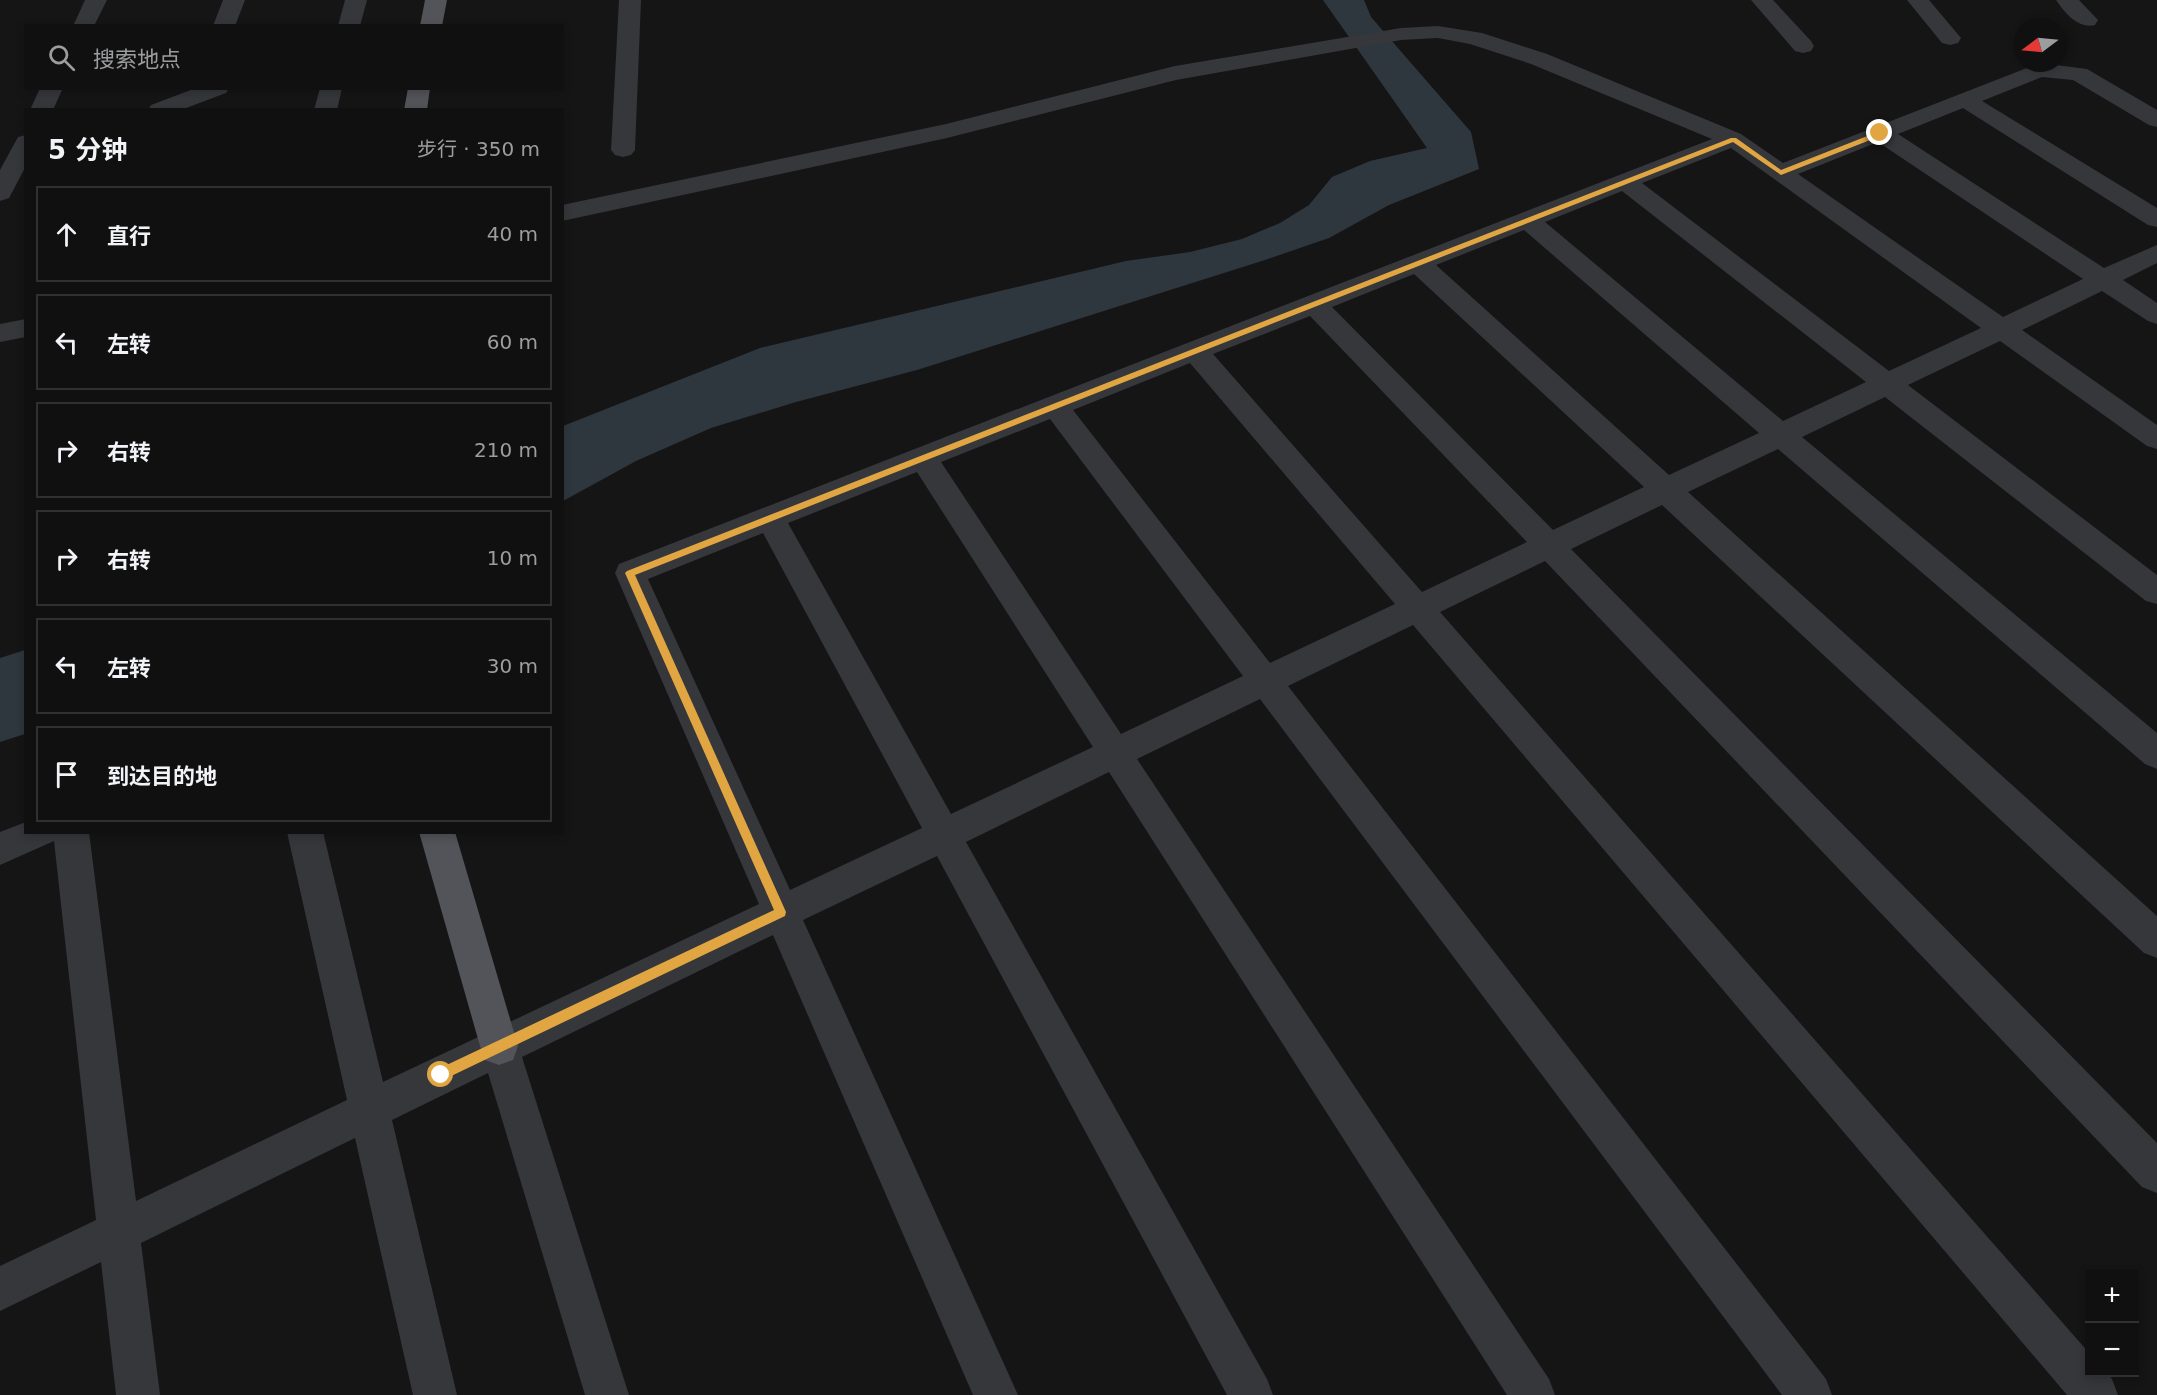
<!DOCTYPE html>
<html lang="zh">
<head>
<meta charset="utf-8">
<style>
	body { margin:0; font-family:"DejaVu Sans","Noto Sans SC",sans-serif; background:#191919; color:#f1f3f6 }
	.controls { position:absolute; right:18px; bottom:18px; display:grid; overflow:hidden; border-radius:0px; box-shadow:0 3px 9px #0003 }
	.controls button { width:54px; height:54px; display:grid; place-items:center; padding:0; border:0; border-bottom:2px solid #303030; background:#101010; color:#f1f3f6; font:30px sans-serif }
	.compass { position:absolute; left:2013px; top:18px; width:54px; height:54px; border-radius:50%; background:#101010; box-shadow:0 3px 9px #0003; rotate:254deg }
	.stop { position:absolute; width:18px; height:18px; margin:-14px; border:4px solid #e1a641; border-radius:50%; background:#fff }
	.stop.end { background:#e1a641; border-color:#fff; box-shadow:0 2px 6px #0008 }
	.list { margin:0; padding:0; list-style:none }
	h2 { display:flex; justify-content:space-between; align-items:center; height:78px; margin:0; padding:0 24px; font-size:26px }
	h2 small { font-size:20px; font-weight:400; color:#9c9d9f }
	.list li { display:grid; grid-template-columns:39px 1fr auto; gap:18px; align-items:center; box-sizing:border-box; height:96px; margin:0 12px 12px; padding:0 12px; border:2px solid #303030; border-radius:0px }
	.list b { display:block; font-size:22px; white-space:nowrap }
	.list em { font-size:20px; font-style:normal; color:#9c9d9f }
	.icon { flex:none; width:33px; height:33px; fill:none; stroke:currentColor; stroke-width:2; stroke-linecap:round; stroke-linejoin:round }
	.map { position:relative; flex:none; width:2157px; height:1395px; overflow:hidden }
	.search { position:absolute; background:#101010; box-shadow:0 3px 9px #0003; left:24px; top:24px; width:540px; height:66px; display:flex; align-items:center; gap:15px; box-sizing:border-box; padding:0 21px; border-radius:0px; color:#9c9d9f; font-size:22px }
	.panel { position:absolute; background:#101010; box-shadow:0 3px 9px #0003; left:24px; top:108px; width:540px; height:726px; border-radius:0px }
	.map>svg:first-child { display:block }
	.water { fill:#2f373e }
	.lines { fill:none; stroke-linecap:round; stroke-linejoin:round }
	.minor { fill:#36373b; fill-rule:evenodd }
	.major { fill:#525459; fill-rule:evenodd }
	.route { fill:#e1a641 }
</style>
</head>
<body>
<div class="map">
<svg width="2157" height="1395" viewBox="0 0 2157 1395">
	<rect width="100%" height="100%" fill="#151516"/>
	<!-- water -->
	<path class="water" d="M1323 0H1364L1371 17 1471 132 1479 169 1389 205 1329 238 1265 260 917 370 796 402 711 428 636 461 563 501V426L760 348 1126 261 1190 252 1242 239 1280 223 1309 205 1332 177 1370 161 1427 148Z
		M25 650V734L0 742V658Z"/>
	<g class="lines">
		<!-- minor -->
		<path class="minor" d="M85 0H107L94 26H73Z
			M223 0H245L235 26H213Z
			M345 0H367L360 26H338Z
			M619 0H641L635 150 631 155 623 157 615 155 611 150Z
			M1751 0H1773L1811 41 1814 46 1811 51 1803 53 1795 51Z
			M1907 0H1929L1961 38 1958 43 1950 45 1942 43Z
			M2056 0H2079L2098 20 2095 25C2078 29 2065 13 2056 0Z
			M1438 26 1482 33 1547 54 1741 134 1783 163 2040 63 2087 69 2157 110V127L2149 125 2073 80 2042 77 1982 101 2157 208V227L2148 225 1963 108 1898 134 2104 268 2157 245V263L2123 280 2157 303V324L2148 321 2102 291 2022 330 2157 425V449L2147 446 2000 341 1908 385 2157 575V604L2146 601 1885 397 1802 437 2157 733V769L2145 764 1778 449 1688 492 2157 916V958L2144 953 1662 505 1571 549 2157 1143V1193L2142 1187 1545 561 1440 612 2090 1354V1372H2106L2112 1379 2118 1395H2067L1413 625 1288 686 1826 1379 1832 1395H1782L1260 699 1137 759 1549 1379 1555 1395H1507L1109 772 966 842 1267 1379 1273 1395H1227L937 856 803 920 1018 1395H973L773 935 522 1057 629 1395H585L488 1073 392 1120 457 1395H413L355 1138 141 1243 160 1395H116L101 1262 0 1311V1266L96 1220 54 841 0 865V832L26 822V832H89L136 1201 347 1100 287 832H323L383 1082 759 904 615 573 619 564 1712 139 1531 64 1470 44 1438 38 1401 40 1176 80 947 138 562 221V205L946 124 1175 66 1401 28ZM1878 142 2083 279 2003 317 1798 174ZM1731 148 1981 328 1889 371 1642 183ZM1622 191 1866 382 1783 421 1545 222ZM1524 230 1759 433 1669 475 1436 265ZM1414 274 1644 487 1553 530 1332 307ZM1310 316 1527 542 1422 592 1213 354ZM1190 363 1395 604 1270 663 1073 410ZM1050 419 1243 676 1121 734 941 462ZM917 472 1093 747 951 814 788 523ZM763 533 922 828 790 890 648 579Z
			M40 88H63L53 110H30Z
			M196 88H229L226 93 181 110H148L151 105Z
			M320 88H342L337 110H314Z
			M26 135V166L9 198 0 201V170L18 137Z
			M26 319V337L0 342V324Z"/>
		<!-- major -->
		<path class="major" d="M425 0H447L442 26H420Z
			M408 88H430L427 110H404Z
			M419 832H455L518 1046 513 1060 499 1065 485 1060 480 1046Z"/>
	</g>
	<!-- route -->
	<path class="route" d="M1880 131 1883 135 1781 175 1733 142 635 575 786 912 785 916 445 1079H436V1070L774 910 625 573 627 571 1731 138H1736L1781 170Z"/>
</svg>
<div class="controls">
<button>+</button>
<button>−</button>
</div>
<svg class="compass" viewBox="-18 -18 36 36"><path d="M0-13l5 13h-10z" fill="#e53935"/><path d="M0 13l5-13h-10z" fill="#9c9d9f"/></svg>
<div class="stop" style="left:441px;top:1075px"></div>
<div class="stop end" style="left:1880px;top:133px"></div>
<div class="search"><svg class="icon" aria-label="search" viewBox="0 0 24 24"><circle cx="10" cy="10" r="6"/><path d="M15 15l6 6"/></svg>搜索地点</div>
<section class="panel">
<h2>5 分钟<small>步行 · 350 m</small></h2>
<ul class="list">
<li><svg class="icon" aria-label="ahead" viewBox="0 0 24 24"><path d="M12 20V5M6 11l6-6 6 6"/></svg><div><b>直行</b></div><em>40 m</em></li>
<li><svg class="icon" aria-label="left" viewBox="0 0 24 24"><path d="M17 20v-9H6M10 6l-5 5 5 5"/></svg><div><b>左转</b></div><em>60 m</em></li>
<li><svg class="icon" aria-label="right" viewBox="0 0 24 24"><path d="M7 20v-9h11M14 6l5 5-5 5"/></svg><div><b>右转</b></div><em>210 m</em></li>
<li><svg class="icon" aria-label="right" viewBox="0 0 24 24"><path d="M7 20v-9h11M14 6l5 5-5 5"/></svg><div><b>右转</b></div><em>10 m</em></li>
<li><svg class="icon" aria-label="left" viewBox="0 0 24 24"><path d="M17 20v-9H6M10 6l-5 5 5 5"/></svg><div><b>左转</b></div><em>30 m</em></li>
<li><svg class="icon" aria-label="arrive" viewBox="0 0 24 24"><path d="M6 21V4h12l-3 4 3 4H6"/></svg><div><b>到达目的地</b></div></li>
</ul>
</section>
</div>
</body>
</html>
